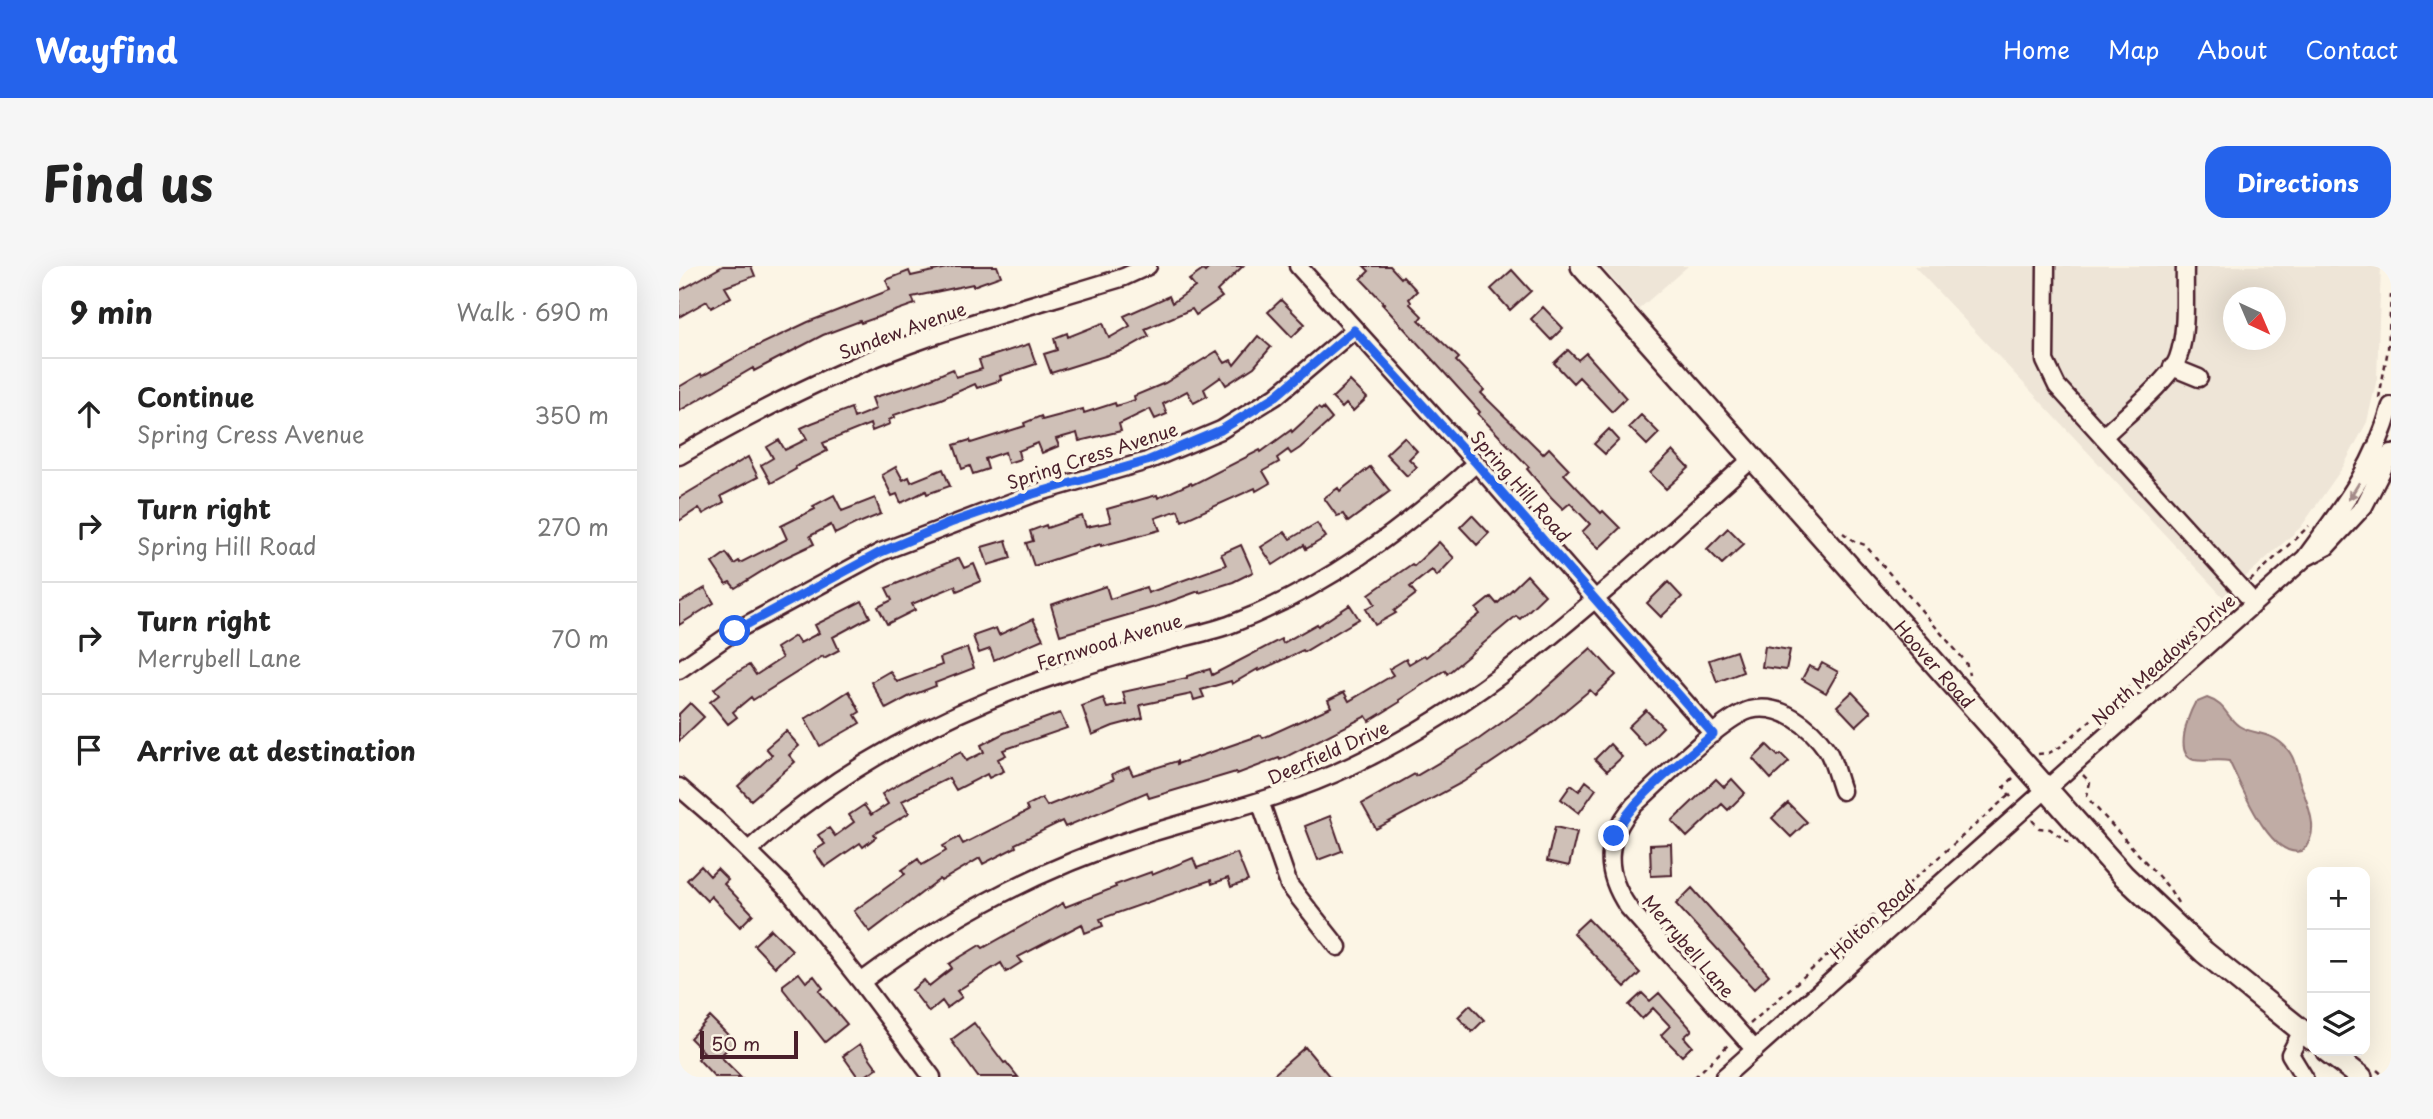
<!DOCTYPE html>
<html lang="en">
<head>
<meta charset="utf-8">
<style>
	body { margin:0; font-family:"Playpen Sans",sans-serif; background:#f6f6f6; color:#222 }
	.controls { position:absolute; right:21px; bottom:21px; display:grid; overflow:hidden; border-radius:14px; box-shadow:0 7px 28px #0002 }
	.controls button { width:63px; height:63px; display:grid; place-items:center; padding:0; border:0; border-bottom:2px solid #e0e0e0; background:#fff; color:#222; font:35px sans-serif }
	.compass { position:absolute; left:1544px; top:21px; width:63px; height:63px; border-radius:50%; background:#fff; box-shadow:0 7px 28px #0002; rotate:136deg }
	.scale { position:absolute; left:21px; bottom:18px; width:98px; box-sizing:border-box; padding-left:7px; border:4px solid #4a1f2b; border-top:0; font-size:19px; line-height:24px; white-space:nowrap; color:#4a1f2b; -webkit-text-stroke:5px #fcf5e5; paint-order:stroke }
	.stop { position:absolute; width:21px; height:21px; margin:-16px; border:5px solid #2563eb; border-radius:50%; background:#fff }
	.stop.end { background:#2563eb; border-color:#fff; box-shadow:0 2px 7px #0008 }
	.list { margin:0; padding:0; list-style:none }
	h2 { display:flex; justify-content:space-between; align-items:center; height:91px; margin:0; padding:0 28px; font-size:30px }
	h2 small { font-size:23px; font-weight:400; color:#767676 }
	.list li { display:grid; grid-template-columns:46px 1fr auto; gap:21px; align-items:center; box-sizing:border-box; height:112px; padding:0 28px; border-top:2px solid #e0e0e0 }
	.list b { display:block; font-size:26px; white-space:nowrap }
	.list p { margin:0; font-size:23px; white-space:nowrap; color:#767676 }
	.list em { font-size:23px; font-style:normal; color:#767676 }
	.icon { flex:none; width:38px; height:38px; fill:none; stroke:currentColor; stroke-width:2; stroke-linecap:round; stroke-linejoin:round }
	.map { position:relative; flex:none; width:1712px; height:811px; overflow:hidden; border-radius:21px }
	header { display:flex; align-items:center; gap:42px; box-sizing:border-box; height:98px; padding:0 35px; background:#2563eb; color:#fff }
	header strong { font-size:33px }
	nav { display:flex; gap:38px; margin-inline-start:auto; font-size:24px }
	.intro { display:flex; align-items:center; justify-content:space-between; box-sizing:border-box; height:168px; padding:0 42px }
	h1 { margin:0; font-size:49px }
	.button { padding:18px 32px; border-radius:21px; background:#2563eb; color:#fff; font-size:24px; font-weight:700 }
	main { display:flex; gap:42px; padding:0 42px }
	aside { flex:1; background:#fff; border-radius:21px; box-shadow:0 7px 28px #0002 }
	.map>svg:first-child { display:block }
	.built { fill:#eee5d7; fill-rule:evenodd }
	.water { fill:#c0aca5; stroke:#917474; stroke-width:2 }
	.building { fill:#cfc0b7; stroke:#4a1f2b; stroke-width:2 }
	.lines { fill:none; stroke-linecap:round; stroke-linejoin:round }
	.minor-casing { stroke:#4a1f2b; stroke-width:21 }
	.major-casing { stroke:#4a1f2b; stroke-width:26 }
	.path { stroke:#4a1f2b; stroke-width:2.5; stroke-dasharray:5 5; stroke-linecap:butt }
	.minor { stroke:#fcf5e5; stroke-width:16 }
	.major { stroke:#fcf5e5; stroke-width:21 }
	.oneway { fill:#a38a88 }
	.route { stroke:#2563eb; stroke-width:9 }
	.labels { text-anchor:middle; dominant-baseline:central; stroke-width:7; stroke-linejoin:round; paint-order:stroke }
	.street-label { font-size:18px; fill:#4a1f2b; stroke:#fcf5e5 }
</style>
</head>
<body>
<header>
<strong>Wayfind</strong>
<nav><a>Home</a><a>Map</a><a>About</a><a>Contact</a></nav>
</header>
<div class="intro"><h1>Find us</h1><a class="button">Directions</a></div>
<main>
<aside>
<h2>9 min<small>Walk · 690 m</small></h2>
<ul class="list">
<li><svg class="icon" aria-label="ahead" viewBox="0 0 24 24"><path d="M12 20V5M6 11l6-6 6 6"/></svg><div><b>Continue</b><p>Spring Cress Avenue</p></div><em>350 m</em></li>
<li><svg class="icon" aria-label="right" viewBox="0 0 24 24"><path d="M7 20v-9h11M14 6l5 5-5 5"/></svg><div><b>Turn right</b><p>Spring Hill Road</p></div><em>270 m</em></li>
<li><svg class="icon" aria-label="right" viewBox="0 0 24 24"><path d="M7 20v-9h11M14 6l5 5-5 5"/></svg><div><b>Turn right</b><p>Merrybell Lane</p></div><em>70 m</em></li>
<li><svg class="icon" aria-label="arrive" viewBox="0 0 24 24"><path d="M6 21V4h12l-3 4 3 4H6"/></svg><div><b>Arrive at destination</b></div></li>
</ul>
</aside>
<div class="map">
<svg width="1712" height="811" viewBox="0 0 1712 811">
	<rect width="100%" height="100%" fill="#fcf5e5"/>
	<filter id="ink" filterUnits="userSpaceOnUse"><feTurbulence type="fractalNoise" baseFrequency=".0143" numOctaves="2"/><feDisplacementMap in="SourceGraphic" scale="14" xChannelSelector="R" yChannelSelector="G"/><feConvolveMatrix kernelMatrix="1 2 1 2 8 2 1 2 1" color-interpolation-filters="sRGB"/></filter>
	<g filter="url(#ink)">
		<!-- built -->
		<path class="built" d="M922 0H1009L960 43Z
			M1235 0H1702L1698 112 1688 156 1664 201 1622 261 1544 331ZM1554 32H1596V74H1554Z"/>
		<!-- water -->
		<path class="water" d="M1528 432C1547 438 1547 451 1560 460 1572 468 1589 466 1601 476 1615 487 1616 498 1620 513 1627 536 1644 566 1623 585 1590 594 1562 518 1550 495 1538 493 1525 496 1515 494 1494 488 1510 448 1516 437Z"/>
		<!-- building -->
		<path class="building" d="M44 0H72L76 10 46 21 52 31 32 42 28 35 0 51V25Z
			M276 0H318L322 10 294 20V18L233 31 236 38 182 57 181 55 144 69 75 105 74 102 0 145V121L22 108 23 110 66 86 129 56 211 24 207 14 230 5 232 10Z
			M532 0H564L538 25 543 31 517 49 513 43 466 63 470 70 445 84 372 107 365 88 378 84 375 72 388 67 389 71 424 57 430 72 451 60 445 50 490 30 493 37 516 21 510 14 524 4 526 6Z
			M685 0H711L722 12 724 10 738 25 730 33 732 36 731 38 743 50 740 54 780 92 777 95 805 124 802 127 864 188 870 182 890 203 885 208 922 247 924 245 941 262 920 282 903 266 911 258 891 237 884 243 872 231 848 203 850 201 799 148 801 146 703 38 705 37 682 13 690 5Z
			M833 4 852 25 831 44 812 23Z
			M602 34 626 58 613 71 589 46Z
			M864 41 884 62 872 74 852 53Z
			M579 70 592 81 575 101 547 119 542 111 525 123 528 130 515 137 508 125 484 138 488 148 476 153 471 143 440 158 442 165 400 175 398 167 377 173 380 180 363 187 359 177 339 185 341 193 329 197 326 186 306 193 309 203 294 208 291 200 283 203 275 179 291 174 292 177 346 160 345 157 362 150 363 154 404 143 405 147 436 137 437 140 456 134 455 130 486 117 538 85 546 97 552 94 555 99Z
			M350 78 357 98 321 110 322 114 298 122 296 118 262 133 215 149 216 151 210 154 211 158 193 165 191 158 144 177 148 185 116 201 117 203 92 217 82 199 94 192 88 181 100 174 106 184 128 173 122 162 133 157 172 142 175 152 197 143 193 132 241 117 274 103 277 111 303 103 300 94Z
			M889 84 899 94 907 87 947 132 933 146 900 111 894 117 875 97Z
			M671 115 688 132 674 145 667 138 663 142 653 132Z
			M639 142 642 144 644 142 653 153 651 155 621 182 612 188 609 184 598 192 600 196 584 205 591 217 577 225 576 222 503 255 499 244 476 252 481 264 422 280V278L355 300 347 277 354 275 351 265 367 259 368 262 403 250 407 261 432 256 428 243 478 229 479 232 512 217 513 219 581 184 582 186 612 164 613 166Z
			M962 149 980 167 968 179 950 161Z
			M930 163 940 174 926 188 915 178Z
			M725 171 738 185 730 193 738 201 728 210 707 188Z
			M994 185 1010 202 987 223 971 207Z
			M69 191 79 211 42 230 45 236 24 248 20 242 0 255V232Z
			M217 201 224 214 230 211 232 216 264 203 271 220 248 228 247 225 222 237 218 228 213 230 203 209Z
			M691 201 711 225 669 256 664 248 658 250 645 232 659 222 661 225Z
			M155 229 163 245 196 232 202 248 180 257V256L156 268 152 259 131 270 135 278 101 294 56 322 51 316 47 318 33 297 47 287 55 298 60 295 61 297 108 273 102 260 136 243 134 240Z
			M793 249 810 267 798 279 781 261Z
			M638 257 647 271 627 283 625 279 594 299 582 281 606 266 611 273Z
			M1049 262 1065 278 1043 298 1028 283Z
			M327 274 332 292 309 299 303 281Z
			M760 276 775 292 758 310 753 304 731 321 737 328 715 345 717 347 696 359 687 343 696 338 690 328 733 298 735 300Z
			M562 279 574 306 554 316 520 327V325L476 341 381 369 372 339 427 320 431 333 467 321 469 327 547 299 542 288Z
			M280 292 285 302 295 298 302 315 278 325 276 320 233 338 236 344 208 358 199 341 213 334 207 322Z
			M848 309 866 329 841 353 837 350 768 408 766 404 720 434 721 436 690 455 687 450 601 494 600 492 558 508 557 506 470 532 468 526 386 561 383 555 336 578 337 581 304 598 301 592 262 615 261 613 191 666 175 645 226 608 223 604 239 593 243 599 267 585 264 580 280 571 284 578 349 545 347 540 363 532 368 540 435 513 433 508 450 501 454 509 498 495V498L582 469 584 472 652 441 649 434 665 426 670 435 714 409 710 403 727 393 730 398 745 389 747 391 801 348 797 343 812 331 818 338Z
			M989 316 1003 331 982 351 968 337Z
			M26 322 35 337 0 359V337Z
			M183 335 191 351 154 371 160 384 145 392 144 390 74 434 72 431 54 446 58 451 49 458 31 436 40 429 35 423 49 412 70 399 77 409 103 392 97 382 116 370 121 377 140 367 136 359Z
			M671 339 680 353 625 386 624 384 580 405 579 403 553 418 552 415 522 424 525 431 515 434 513 428 461 439 464 452 434 460 413 469 403 440 424 432 428 442 447 438 444 426 508 412V410L531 403 533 409 602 373 604 377 638 358 639 360Z
			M354 353 364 373 315 394 311 383 300 387 294 370 317 362 320 369Z
			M1086 380 1111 384 1107 404 1083 401Z
			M288 382 295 402 256 417 257 420 231 430 207 443 192 416 211 405 218 416 263 399 261 392Z
			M912 382 937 409 916 429 911 424 870 458 784 516 697 563 683 538 736 508 737 510 800 473 853 435Z
			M1057 385 1064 406 1038 416 1030 394Z
			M1143 397 1159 406 1147 427 1123 413 1130 400 1139 404Z
			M170 425 181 446 176 449 181 457 141 480 126 453Z
			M1173 426 1192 446 1177 460 1158 440Z
			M11 437 25 451 0 475V448Z
			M967 444 984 461 966 479 949 461Z
			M381 447 388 462 324 484 327 489 319 493 325 505 310 512 308 508 277 524 270 512 223 535 230 547 195 568 197 571 184 581 181 577 146 601 135 585 146 578 139 569 150 562 156 570 175 556 170 549 185 539 192 549 209 538 203 528 225 515 282 486 287 495 305 486 302 479 325 467Z
			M107 465 120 480 110 489 116 496 72 534 59 520 93 489 87 482Z
			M931 478 943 491 928 505 916 493Z
			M1088 479 1099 490 1102 488 1110 496 1092 513 1074 493Z
			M1037 513 1045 521 1053 513 1066 527 1049 544 1043 538 1008 571 993 555Z
			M907 515 917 523 900 547 882 533 892 519 900 525Z
			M1109 537 1128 556 1112 571 1093 552Z
			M651 550 663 585 639 594 626 560Z
			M876 561 898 566 890 600 868 595Z
			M992 578 993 609 972 610 971 579Z
			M558 587 569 615 552 621 549 612 533 618 532 614 421 653 424 660 406 667 403 658 339 691 343 696 327 706 322 697 278 725 283 731 268 742 263 735 250 746 233 724 245 714 250 720 273 702 270 698 301 679 304 682 384 637 386 641 437 621 436 619 472 606 473 609 514 592 518 602Z
			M22 600 31 610 38 603 49 614 45 618 74 648 61 661 32 630 28 635 8 614Z
			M1013 622 1090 709 1075 723 997 638Z
			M909 653 961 707 946 721 894 667Z
			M92 663 113 684 96 701 75 679Z
			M120 707 127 716 135 710 144 722 140 725 168 758 146 776 104 723V719Z
			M963 727 971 735 980 727 1013 764 1005 771 1013 780 1003 790 982 769 991 760 974 742 963 753 950 739Z
			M791 739 805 754 793 766 779 751Z
			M31 751 56 776 41 790 62 811H36L19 793 25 786 11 772Z
			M295 757 325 797 327 796 339 811H299L272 774Z
			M181 778 198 802 185 811H179L164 790Z
			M626 781 651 811H592Z"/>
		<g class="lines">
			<!-- minor casing -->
			<g class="minor-casing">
				<path id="minor" d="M619 0 797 197 1034 468
					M1367 0 1366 95 1378 120 1575 337
					M1493 101 1520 112
					M1424 171C1442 153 1491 114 1499 92 1509 64 1505 29 1506 0
					M0 190C79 144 164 101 251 71 315 49 381 31 445 11L469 0
					M1628 291 1647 281 1685 240 1712 187
					M0 404 56 365 202 286 354 228 468 195 542 164 597 130 675 64
					M0 521 37 553 110 625 182 716 253 811
					M581 535 610 619 659 681
					M70 584C158 504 268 445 381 408 420 395 459 384 498 373 515 369 533 365 550 359 643 324 723 265 797 197
					M182 716C267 652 361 603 462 570 533 548 605 532 672 500 827 427 946 305 1073 193
					M1623 765 1611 788 1625 811
					M1076 784 949 641C924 604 926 573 955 539 981 516 1041 453 1071 444 1102 436 1132 461 1148 484 1155 495 1158 512 1163 525
					M1045 811 1626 292C1664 240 1694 203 1712 140"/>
			</g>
			<!-- major casing -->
			<g class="major-casing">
				<g id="major">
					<path id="s1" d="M903 0 1444 609 1525 686 1633 773"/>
					<path d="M1648 785 1682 811"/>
				</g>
			</g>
			<!-- path -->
			<path class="path" d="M1700 132 1709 83 1712 29
				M1164 267 1175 275 1186 279 1287 396 1290 409
				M1571 315 1630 260
				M1359 488 1370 487 1381 481 1551 333
				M1404 509 1411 516 1408 530 1412 536 1490 622 1499 637
				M1334 512 1325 521 1334 534
				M1353 554 1360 562 1371 563 1393 579
				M1071 758 1330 529
				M1698 804 1706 811
				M1016 811 1051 777"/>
			<!-- minor -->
			<use href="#minor" class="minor"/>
			<!-- major -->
			<use href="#major" class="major"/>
		</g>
		<!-- one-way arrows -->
		<defs><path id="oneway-solid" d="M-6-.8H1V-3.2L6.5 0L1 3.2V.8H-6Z" transform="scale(1.75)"/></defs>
		<use class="oneway" href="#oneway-solid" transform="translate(1675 225) rotate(122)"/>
	</g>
	<g class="lines" filter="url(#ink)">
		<!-- route -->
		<path class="route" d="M56 365 202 286 271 257 354 228 468 195 542 164 597 130 675 64 797 197 1034 468C1001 498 954 530 935 570"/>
	</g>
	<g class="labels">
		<!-- street labels -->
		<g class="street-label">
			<text transform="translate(223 64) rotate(-20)">Sundew Avenue</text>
			<text transform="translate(413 189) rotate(-18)">Spring Cress Avenue</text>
			<text transform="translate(842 220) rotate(49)">Spring Hill Road</text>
			<text transform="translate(430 375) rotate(-17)">Fernwood Avenue</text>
			<text transform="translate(1484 393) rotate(-42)">North Meadows Drive</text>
			<text stroke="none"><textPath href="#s1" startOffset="532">Hoover Road</textPath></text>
			<text transform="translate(649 486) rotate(-24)">Deerfield Drive</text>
			<text transform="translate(1193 653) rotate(-42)">Holton Road</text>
			<text transform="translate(1010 680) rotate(49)">Merrybell Lane</text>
		</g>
	</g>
</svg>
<div class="controls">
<button>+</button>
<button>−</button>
<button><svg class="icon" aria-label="layers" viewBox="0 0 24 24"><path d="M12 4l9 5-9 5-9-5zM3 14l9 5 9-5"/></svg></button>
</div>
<svg class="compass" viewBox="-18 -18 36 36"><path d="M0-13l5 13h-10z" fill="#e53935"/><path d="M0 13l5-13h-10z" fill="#767676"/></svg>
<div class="scale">50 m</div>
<div class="stop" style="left:56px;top:365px"></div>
<div class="stop end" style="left:935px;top:570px"></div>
</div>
</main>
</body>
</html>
